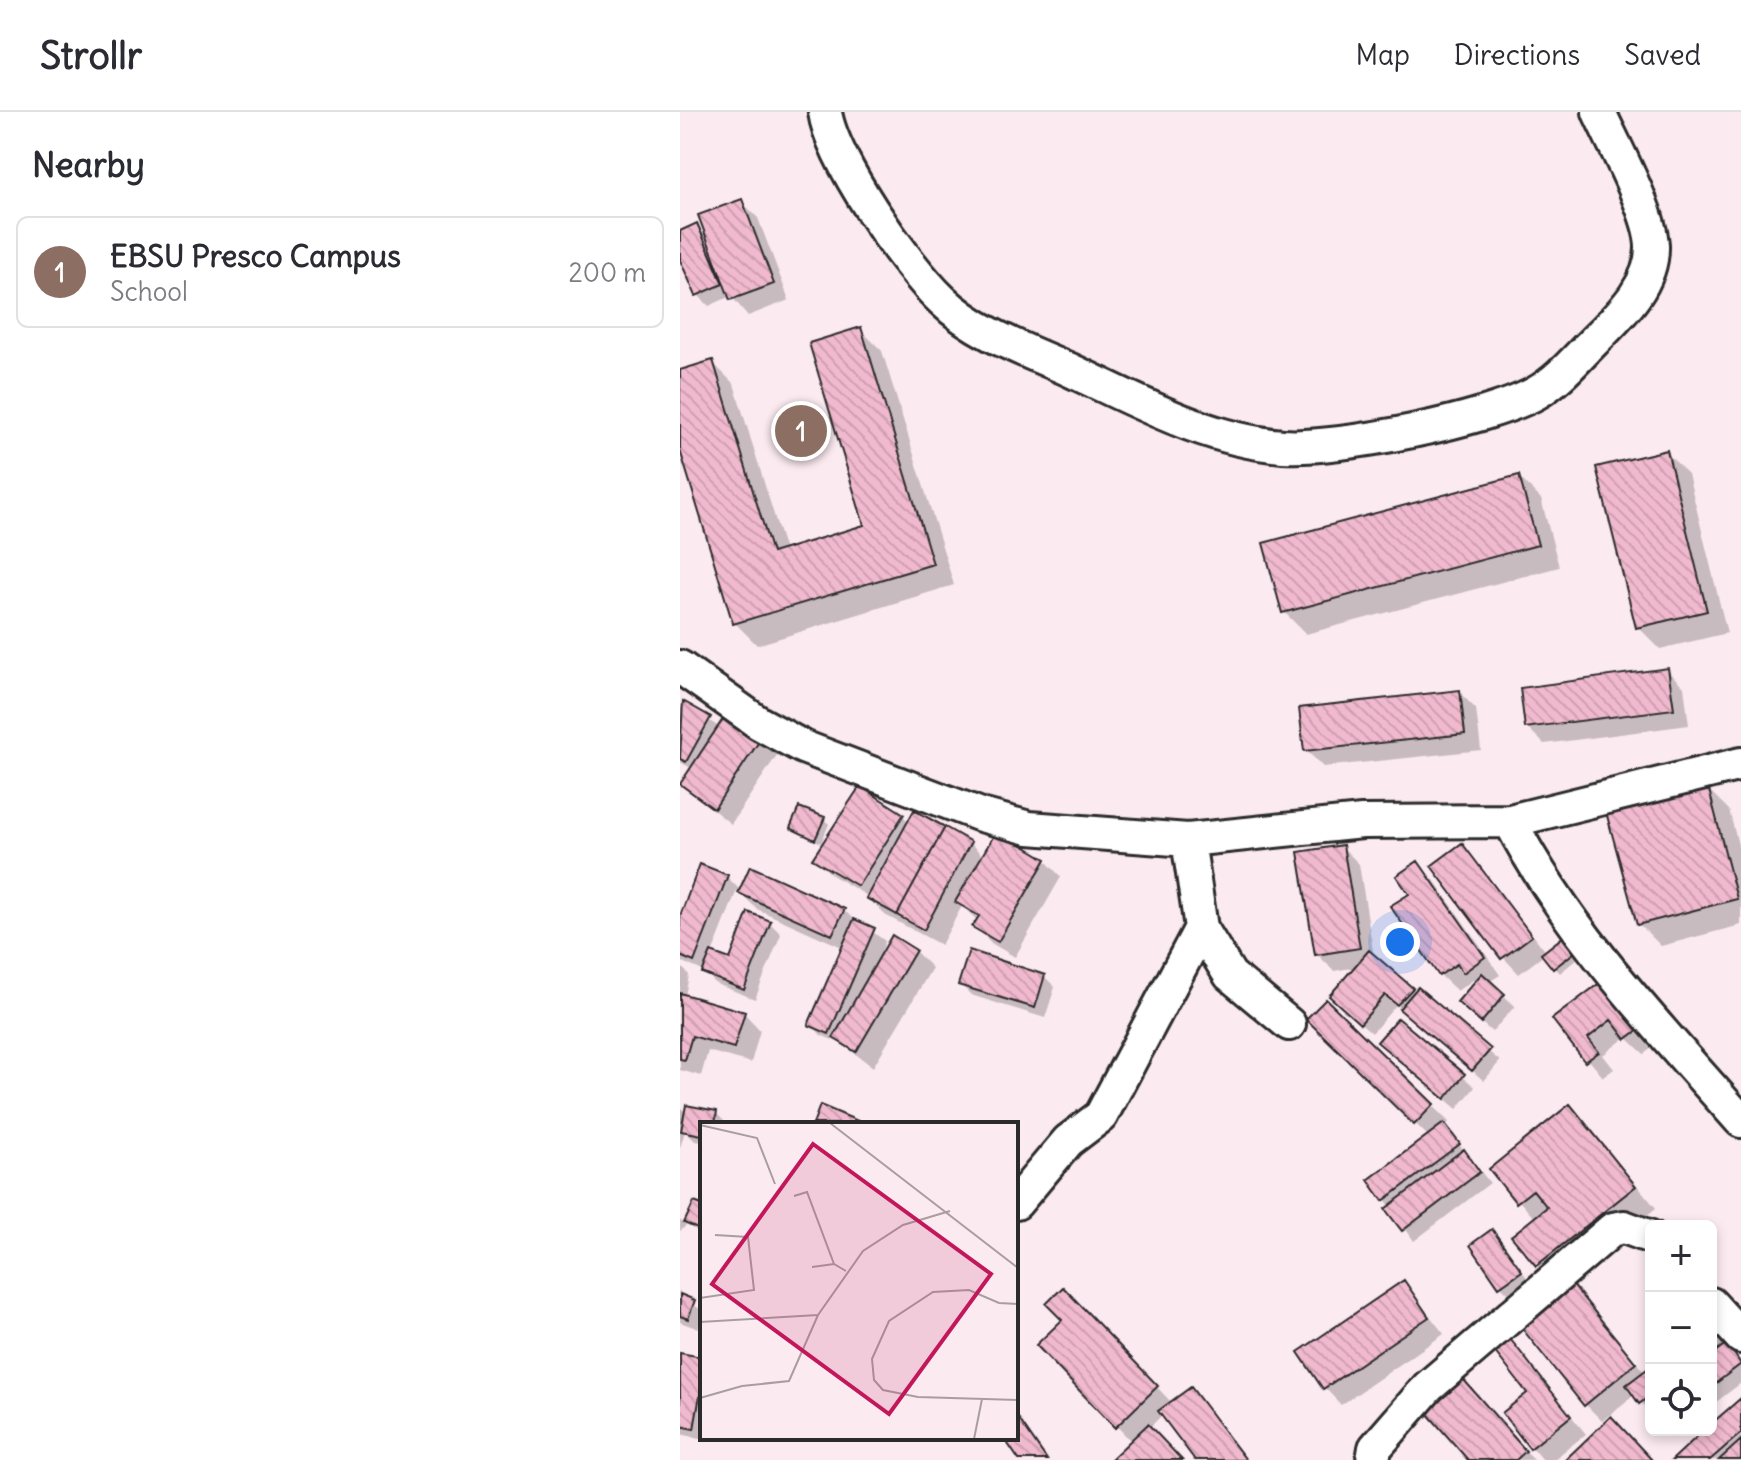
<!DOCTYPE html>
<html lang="en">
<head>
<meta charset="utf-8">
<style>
	body { margin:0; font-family:Delius,sans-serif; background:#f7f7f7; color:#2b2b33 }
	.controls { position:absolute; right:24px; bottom:24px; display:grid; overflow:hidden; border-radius:12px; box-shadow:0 4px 12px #0003 }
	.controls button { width:72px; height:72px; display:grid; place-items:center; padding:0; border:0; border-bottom:2px solid #e1e1e2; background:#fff; color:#2b2b33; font:40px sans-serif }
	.you { position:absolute; left:720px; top:830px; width:28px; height:28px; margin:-20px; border:6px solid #fff; border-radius:50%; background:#1a73e8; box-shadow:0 0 0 12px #1a73e833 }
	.badge { display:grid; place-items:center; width:52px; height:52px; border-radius:50%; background:#0f766e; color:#fff; font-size:26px; font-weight:700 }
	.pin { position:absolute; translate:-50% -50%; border:4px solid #fff; box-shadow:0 2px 8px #0006 }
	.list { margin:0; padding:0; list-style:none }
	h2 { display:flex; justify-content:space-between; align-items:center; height:104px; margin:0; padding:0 32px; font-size:34px }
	h2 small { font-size:26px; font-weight:400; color:#7c7c81 }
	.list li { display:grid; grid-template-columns:52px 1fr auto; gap:24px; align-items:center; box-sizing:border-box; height:112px; margin:0 16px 16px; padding:0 16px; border:2px solid #e1e1e2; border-radius:12px }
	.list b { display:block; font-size:30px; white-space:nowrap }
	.list p { margin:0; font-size:26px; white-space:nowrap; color:#7c7c81 }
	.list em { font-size:26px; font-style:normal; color:#7c7c81 }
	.icon { flex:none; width:44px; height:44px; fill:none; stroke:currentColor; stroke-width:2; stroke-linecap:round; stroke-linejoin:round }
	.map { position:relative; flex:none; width:1061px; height:1348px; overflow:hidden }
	header { display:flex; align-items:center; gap:48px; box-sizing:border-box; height:112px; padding:0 40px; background:#fff; border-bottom:2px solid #e1e1e2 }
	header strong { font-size:38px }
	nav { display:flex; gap:44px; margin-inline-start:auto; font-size:28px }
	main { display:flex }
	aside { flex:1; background:#fff }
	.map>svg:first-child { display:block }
	.shadow { fill:#0003 }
	.building { fill:url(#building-back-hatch); stroke:#2b2b2b; stroke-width:2 }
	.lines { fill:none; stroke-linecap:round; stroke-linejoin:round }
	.street-casing { stroke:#2b2b2b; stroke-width:38 }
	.street { stroke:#fff; stroke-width:32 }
	.inset-road { fill:none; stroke:#a89ea1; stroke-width:2 }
	.view { fill:#c2185b; fill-opacity:0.15; stroke:#c2185b; stroke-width:4 }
	.inset-edge { fill:none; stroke:#2b2b2b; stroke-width:4 }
</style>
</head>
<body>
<header>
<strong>Strollr</strong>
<nav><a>Map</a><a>Directions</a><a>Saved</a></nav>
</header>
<main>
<aside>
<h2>Nearby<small></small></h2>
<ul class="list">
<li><span class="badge" style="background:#8d6e63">1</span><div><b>EBSU Presco Campus</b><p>School</p></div><em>200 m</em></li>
</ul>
</aside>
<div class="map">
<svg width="1061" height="1348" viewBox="0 0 1061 1348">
	<defs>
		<pattern id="building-back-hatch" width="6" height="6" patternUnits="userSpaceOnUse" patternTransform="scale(2)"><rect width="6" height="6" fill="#f1b9ce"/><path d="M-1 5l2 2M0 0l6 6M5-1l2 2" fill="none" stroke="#cf9fb1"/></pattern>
	</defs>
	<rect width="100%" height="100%" fill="#fbeaf0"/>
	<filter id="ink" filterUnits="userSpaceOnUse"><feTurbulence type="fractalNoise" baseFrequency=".0125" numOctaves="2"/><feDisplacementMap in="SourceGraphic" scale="16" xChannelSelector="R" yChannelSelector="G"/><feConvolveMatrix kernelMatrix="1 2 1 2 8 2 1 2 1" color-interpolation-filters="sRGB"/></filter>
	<g filter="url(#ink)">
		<!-- shadow -->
		<path class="shadow" d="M61 89 78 106 109 188 68 204 51 184 29 194 18 183 0 143V121L16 114 29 127Z
			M180 217 202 239 274 473 77 533 55 511 0 331V260L32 250 54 272 105 439 187 414Z
			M986 340 1008 362 1047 521 980 537 958 515Z
			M839 365 861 387 879 455 626 522 604 500Z
			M987 558 1004 575 1009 613 864 632 847 615Z
			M779 580 796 597 801 638 643 655 626 638Z
			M4 591 40 616 83 624 99 640 51 712 2 673 13 657 0 650V598Z
			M1027 676 1049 698 1061 744V813L981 834 959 812Z
			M223 704 230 711 290 731 304 745 365 748 381 765 335 845 311 831 295 815 298 809 282 794 261 833 205 803 189 785 152 763 135 747Z
			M144 707 149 712 141 731 112 716Z
			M782 733 867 841 888 823 903 842 880 861 864 843 839 862 823 845Z
			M662 735 679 752 694 845 820 949 804 969 717 892 692 921 662 895 677 855 654 859 637 842Z
			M737 752 754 768 820 863 809 870 835 894 812 920 790 901 796 871 793 868 777 879 760 863 731 782Z
			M47 765 61 779 164 799 205 829 197 853 235 839 252 856 193 955 162 932 141 923 131 912 164 836 77 797 57 778 32 842 51 850 90 811 101 822 75 887 36 872 25 860 0 849V810Z
			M0 853 9 863 5 884 64 901 80 918 71 951 28 939 21 964 0 958Z
			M364 864 375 875 365 906 291 883 280 872Z
			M925 870 977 932 964 942 946 925 923 943 934 957 923 965 875 907Z
			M646 890 769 1010 765 1015 810 1071 734 1129 705 1087 749 1025 629 907Z
			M718 909 795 975 777 997 711 941Z
			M890 994 976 1096 887 1168 965 1261 971 1257V1303L955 1282 922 1309 905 1292 880 1176 857 1153 855 1107 811 1057Z
			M0 995 7 1002 36 1001 47 1012H22V1030L15 1029 5 1019 0 1036Z
			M15 1092 22 1095V1123L8 1112 0 1119V1108L5 1113Z
			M812 1119 851 1171 832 1185 821 1174Z
			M724 1171 764 1222 661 1293 645 1276 621 1241Z
			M0 1185 22 1198 19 1217 0 1210Z
			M400 1194 492 1291 511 1277 568 1348H518L483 1302 469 1316 500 1348H433L452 1330 359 1233Z
			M1031 1220 1061 1249V1271L1031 1294Z
			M827 1225 906 1322 873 1348H863L824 1302 850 1282Z
			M0 1243 22 1247 24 1327 0 1322Z
			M793 1279 854 1348H791Z
			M1061 1288V1348H995L1031 1318Z
			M336 1301 369 1348H342L326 1326H336Z
			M984 1318H1001L991 1326Z"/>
		<!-- building -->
		<path class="building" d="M62 87 94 172 50 188 18 103Z
			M17 111 43 172 16 184 0 148V119Z
			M181 215 253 452 53 512 0 338V258L33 248 92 441 184 413 129 231Z
			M987 338 1027 499 956 516 916 355Z
			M839 363 858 433 602 501 583 431Z
			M988 556 994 597 845 616 840 576Z
			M780 578 785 622 624 639 619 596Z
			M3 589 31 605 6 650 0 647Z
			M49 598 84 622 34 697 0 672Z
			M180 674 224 702 178 774 132 747Z
			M1028 674 1057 787 957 813 926 700Z
			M119 695 145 705 135 728 110 716Z
			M234 698 265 715 217 803 186 786Z
			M265 715 291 730 244 818 217 803Z
			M317 718 366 747 318 830 292 815 299 804 275 790Z
			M782 731 852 824 821 847 751 754Z
			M663 733 680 836 635 843 618 740Z
			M738 749 805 845 783 861 777 852 759 864 710 794 729 782 716 764Z
			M20 752 48 763 14 850 0 844V804Z
			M70 754 165 797 152 823 58 781Z
			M68 800 91 809 64 878 22 861 31 840 50 847Z
			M174 807 195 816 149 922 128 913Z
			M888 821 900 836 873 857 861 842Z
			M212 823 236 838 176 940 153 926Z
			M289 838 365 863 355 896 278 873Z
			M689 838 733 876 717 893 705 883 680 912 649 884Z
			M802 861 825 882 801 911 777 890Z
			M925 867 962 915 946 927 931 908 908 926 919 940 905 950 872 907Z
			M738 875 811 937 792 959 719 897Z
			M0 881 65 900 54 936 12 924 5 948 0 947Z
			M646 887 754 992 734 1013 626 907Z
			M718 906 785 962 765 987 697 930Z
			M890 992 956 1074 856 1154 831 1124 867 1095 853 1078 836 1091 809 1057Z
			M6 993 37 999 35 1012H22V1023L1 1019Z
			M140 993 185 1012H133Z
			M764 1011 780 1032 703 1089 688 1068Z
			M784 1037 800 1060 722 1119 705 1097Z
			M14 1090 22 1093V1119L4 1111Z
			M812 1117 842 1159 819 1175 790 1133Z
			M888 1167 956 1251 904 1294 836 1209Z
			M724 1168 749 1205 643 1277 618 1240Z
			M383 1175 478 1274 435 1316 356 1233 382 1208 366 1192Z
			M0 1182 15 1188 8 1207 0 1204Z
			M827 1223 891 1304 850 1337 822 1301 847 1281 811 1235Z
			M1047 1231 1061 1252 1031 1275V1243Z
			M0 1241 22 1245V1272L14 1317 0 1314Z
			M971 1254V1283L959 1292 946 1273Z
			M777 1260 846 1339 836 1348H788L740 1293Z
			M511 1275 566 1348H515L478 1299Z
			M1061 1286V1321L1030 1348H992L1024 1318H1031V1312Z
			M336 1303 367 1348H339L324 1326H336Z
			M931 1304 972 1348H885Z
			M468 1312 502 1348H430Z
			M1061 1328V1348H1039Z"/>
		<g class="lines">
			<!-- street casing -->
			<g class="street-casing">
				<path id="street" d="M145 0C152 48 225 153 262 188 296 221 345 238 388 257 457 289 526 328 603 334 657 338 808 308 856 281 878 269 896 247 914 229 939 204 973 173 972 134 971 101 934 33 919 0
					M0 555 79 611 123 635 301 703 349 716 508 728 682 710 830 709 1061 652
					M830 709C888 821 978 915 1061 1009
					M508 728 521 816 550 863 609 912
					M336 1091 388 1029 421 1004 521 816
					M1031 1192 1061 1225
					M693 1348 695 1336 748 1275 933 1117 944 1115 971 1125"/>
			</g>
			<!-- street -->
			<use href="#street" class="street"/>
		</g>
	</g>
	<!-- overview -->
	<g transform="translate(20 1010)">
		<rect width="318" height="318" fill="#fbeaf0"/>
		<path class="inset-road" d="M130 1 318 146M0 3 57 16 75 62M94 74 107 70 134 142M112 145 134 142 146 149M0 176 54 168 48 115 15 113M318 182 299 181 269 168 233 170 189 199 172 237 174 258 183 268 218 275 318 278M0 200 118 193M0 276 42 264 89 259 118 193 163 129 203 103 250 89M274 317 282 277M317 317 318 288"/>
		<path class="view" d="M113 22 291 152 189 292 12 162Z"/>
		<rect width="318" height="318" class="inset-edge"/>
	</g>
</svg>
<div class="controls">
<button>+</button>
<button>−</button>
<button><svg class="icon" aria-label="locate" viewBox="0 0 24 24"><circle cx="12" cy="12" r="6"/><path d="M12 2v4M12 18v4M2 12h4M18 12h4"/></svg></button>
</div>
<div class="you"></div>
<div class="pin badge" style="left:121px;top:319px;background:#8d6e63">1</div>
</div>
</main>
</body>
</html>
